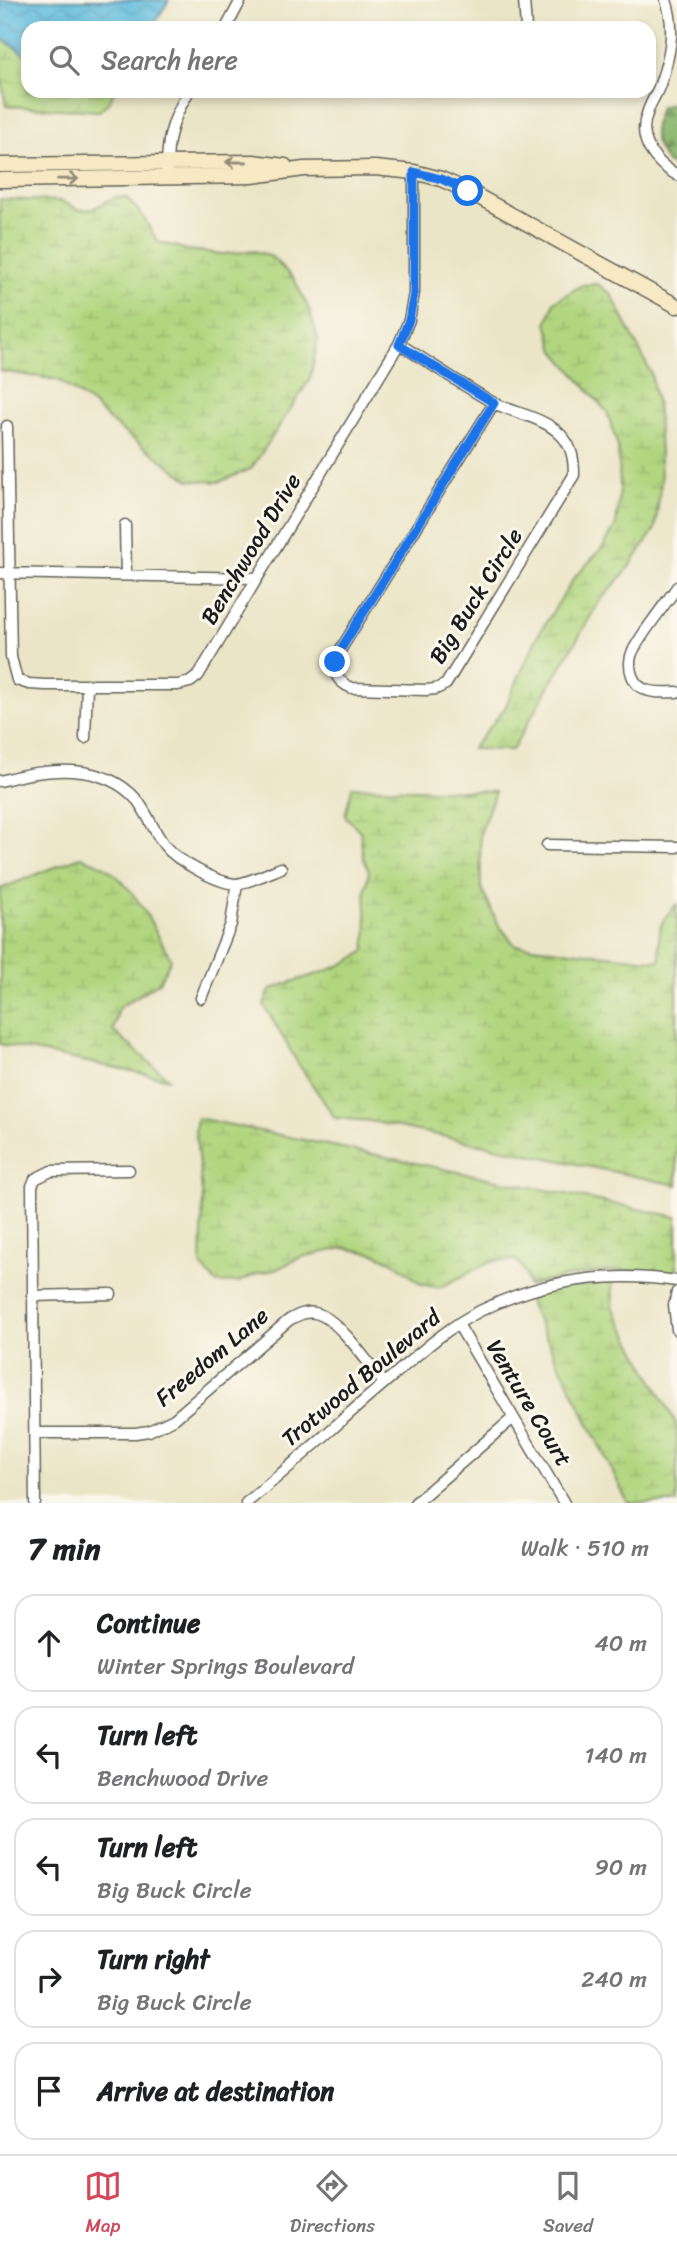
<!DOCTYPE html>
<html lang="en">
<head>
<meta charset="utf-8">
<style>
	body { margin:0; font-family:Sriracha,sans-serif; background:#f2f2f2; color:#202124 }
	.stop { position:absolute; width:21px; height:21px; margin:-16px; border:5px solid #1a73e8; border-radius:50%; background:#fff }
	.stop.end { background:#1a73e8; border-color:#fff; box-shadow:0 2px 7px #0008 }
	.list { margin:0; padding:0; list-style:none }
	h2 { display:flex; justify-content:space-between; align-items:center; height:91px; margin:0; padding:0 28px; font-size:30px }
	h2 small { font-size:23px; font-weight:400; color:#757577 }
	.list li { display:grid; grid-template-columns:46px 1fr auto; gap:21px; align-items:center; box-sizing:border-box; height:98px; margin:0 14px 14px; padding:0 14px; border:2px solid #e0e0e0; border-radius:21px }
	.list b { display:block; font-size:26px; white-space:nowrap }
	.list p { margin:0; font-size:23px; white-space:nowrap; color:#757577 }
	.list em { font-size:23px; font-style:normal; color:#757577 }
	.icon { flex:none; width:38px; height:38px; fill:none; stroke:currentColor; stroke-width:2; stroke-linecap:round; stroke-linejoin:round }
	.map { position:relative; flex:none; width:677px; height:1503px; overflow:hidden }
	.search { position:absolute; background:#fff; box-shadow:0 4px 10px #0003; left:21px; right:21px; top:21px; height:77px; display:flex; align-items:center; gap:18px; box-sizing:border-box; padding:0 24px; border-radius:21px; color:#757577; font-size:26px }
	.sheet { height:651px; background:#fff }
	nav { display:flex; justify-content:space-around; align-items:center; box-sizing:border-box; height:98px; border-top:2px solid #e0e0e0; background:#fff; font-size:19px; color:#757577 }
	nav a { display:grid; justify-items:center; gap:4px }
	nav .on { color:#d1495b }
	.map>svg:first-child { display:block }
	.forest { fill:url(#forest-firs); stroke:#546a45; stroke-width:2 }
	.wetland { fill:url(#wetland-marsh); stroke:#66794e; stroke-width:2 }
	.water { fill:url(#water-waves); stroke:#3e6c7d; stroke-width:2 }
	.lines { fill:none; stroke-linecap:round; stroke-linejoin:round }
	.street-casing { stroke:#646258; stroke-width:13 }
	.secondary-casing { stroke:#646258; stroke-width:17 }
	.street { stroke:#fff; stroke-width:10 }
	.secondary { stroke:#f6e9c3; stroke-width:14 }
	.oneway { stroke:#948d78 }
	.route { stroke:#1a73e8; stroke-width:9 }
	.labels { text-anchor:middle; dominant-baseline:central; stroke-width:6; stroke-linejoin:round; paint-order:stroke }
	.street-label { font-size:23px; fill:#1c1c1c; stroke:#fbf7ec }
</style>
</head>
<body>
<div class="map">
<svg width="677" height="1503" viewBox="0 0 677 1503">
	<defs>
		<pattern id="forest-firs" width="22" height="20" patternUnits="userSpaceOnUse" patternTransform="scale(1.75)"><rect width="22" height="20" fill="#8cb76e"/><path d="M5 1l3.5 6h-7zM16 11l3.5 6h-7z" fill="#72945a"/></pattern>
		<pattern id="wetland-marsh" width="20" height="14" patternUnits="userSpaceOnUse" patternTransform="scale(1.75)"><rect width="20" height="14" fill="#b1d67f"/><path d="M1 5h8M5 5V1M11 12h8M15 12V8" fill="none" stroke="#98b76d"/></pattern>
		<pattern id="water-waves" width="16" height="10" patternUnits="userSpaceOnUse" patternTransform="scale(1.75)"><rect width="16" height="10" fill="#60bcde"/><path d="M0 5q4-4 8 0t8 0" fill="none" stroke="#53a1be"/></pattern>
	</defs>
	<rect width="100%" height="100%" fill="#fbf7ec"/>
	<filter id="ink" filterUnits="userSpaceOnUse"><feTurbulence type="fractalNoise" baseFrequency=".0143" numOctaves="2"/><feDisplacementMap in="SourceGraphic" scale="14" xChannelSelector="R" yChannelSelector="G"/><feConvolveMatrix kernelMatrix="1 2 1 2 8 2 1 2 1" color-interpolation-filters="sRGB"/></filter>
	<filter id="wash" filterUnits="userSpaceOnUse"><feTurbulence type="fractalNoise" baseFrequency=".00686" numOctaves="4" result="noise"/><feDisplacementMap in="SourceGraphic" scale="28" xChannelSelector="R" yChannelSelector="G"/><feGaussianBlur stdDeviation="1.57" result="paint"/><feColorMatrix in="noise" values="0 0 0 0 0 0 0 0 0 0 0 0 0 0 0 0 0 1.4 0 .05"/><feComposite in="paint" operator="in"/></filter>
	<g filter="url(#wash)">
		<rect width="100%" height="100%" fill="#ebe5c7"/>
		<!-- forest -->
		<path class="forest" d="M677 102V165L668 164C651 140 651 135 660 107Z"/>
		<!-- wetland -->
		<path class="wetland" d="M0 38 28 56V91H114L110 101 99 111 6 106 0 70Z
			M115 197 127 198 142 215 158 242 188 250 223 254 255 251 272 257 294 279 309 309 318 339 310 379 251 469 219 482 189 480 113 424 92 404 58 380 0 371V199L60 201 80 210 93 209Z
			M597 284 611 294 651 373 658 412 661 482 655 529 625 573 599 602 512 750 472 749 505 708 537 637 574 578 604 546 616 525 620 489 618 447 607 412 555 351 547 323 554 302 582 285Z
			M352 787 495 792 480 834 481 887 498 924 515 945 660 961C659 933 655 925 677 904V1185L370 1121 335 1118 299 1065 264 1005 270 990C305 975 333 974 365 951L367 930 365 891 369 871 363 857 360 831 345 816Z
			M80 857C88 860 98 862 105 867 137 888 152 926 171 959L159 982 119 1008 113 1031 169 1079 0 1044V889Z
			M197 1118 677 1217V1275C667 1275 655 1272 644 1271 605 1268 565 1276 528 1286L526 1274 517 1260 492 1261 439 1288 421 1284 397 1264 376 1254 344 1248 301 1257 275 1270 259 1273 239 1282 216 1283 201 1265 203 1201 195 1129Z
			M612 1282 613 1307 677 1425V1503H628L530 1305 529 1296 558 1288Z"/>
		<!-- water -->
		<path class="water" d="M0 0H169L152 28H28V56L0 37Z"/>
	</g>
	<g filter="url(#ink)">
		<g class="lines">
			<!-- street casing -->
			<g class="street-casing">
				<path id="street" d="M524 0 526 28
					M666 0C676 29 670 56 660 84 657 94 650 103 647 114 637 140 655 163 677 175
					M226 28 241 0
					M167 177C166 142 171 121 189 91
					M399 344C430 363 461 384 492 402 513 413 544 417 561 435 572 446 574 460 574 475L446 684 436 689 426 690 352 688C334 681 332 669 339 652L494 403
					M7 426 11 657 17 680 29 684 45 685H178L190 682 198 676 399 344 409 320 414 293V172
					M125 525 126 575
					M0 573 257 578
					M677 587C668 601 634 643 631 656 628 668 632 684 644 689 654 694 667 692 677 692
					M85 738 87 685
					M0 781C44 768 103 761 137 800 148 814 154 832 165 846 177 861 216 882 235 884 245 884 271 872 281 868
					M547 845 677 847
					M201 998 231 924 237 884
					M677 1292 674 1305 677 1330
					M32 1296 111 1294
					M458 1324 564 1503
					M35 1433H135L149 1431 174 1419 289 1320C298 1315 306 1311 315 1313 339 1318 369 1365 384 1383
					M35 1503 32 1186 35 1179 51 1171 129 1170
					M246 1503C297 1462 345 1416 395 1374 422 1351 448 1327 480 1311 542 1280 609 1271 677 1281
					M415 1503 513 1418"/>
			</g>
			<!-- secondary casing -->
			<g class="secondary-casing">
				<path id="secondary" d="M0 165 253 162 285 166
					M0 180 252 176 304 169 375 168 414 172 441 179 468 191 677 306"/>
			</g>
			<!-- street -->
			<use href="#street" class="street"/>
			<!-- secondary -->
			<use href="#secondary" class="secondary"/>
		</g>
		<!-- one-way arrows -->
		<defs><path id="oneway-shaft" d="M-6 0H5M1.5-3L5.5 0L1.5 3" fill="none" stroke-width="1.6" stroke-linecap="round" stroke-linejoin="round" transform="scale(1.75)"/></defs>
		<g class="oneway">
			<use href="#oneway-shaft" transform="translate(236 162) rotate(180)"/>
			<use href="#oneway-shaft" transform="translate(68 179) rotate(-1)"/>
		</g>
	</g>
	<g class="lines" filter="url(#ink)">
		<!-- route -->
		<path class="route" d="M335 662 339 652 494 403 399 345 409 320 414 293V172L441 179 468 191"/>
	</g>
	<g class="labels">
		<!-- street labels -->
		<g class="street-label">
			<text transform="translate(251 549) rotate(-59)">Benchwood Drive</text>
			<text transform="translate(476 596) rotate(-58)">Big Buck Circle</text>
			<text transform="translate(212 1357) rotate(-40)">Freedom Lane</text>
			<text transform="translate(361 1378) rotate(-40)">Trotwood Boulevard</text>
			<text transform="translate(529 1403) rotate(59)">Venture Court</text>
		</g>
	</g>
</svg>
<div class="stop" style="left:468px;top:191px"></div>
<div class="stop end" style="left:335px;top:662px"></div>
<div class="search"><svg class="icon" aria-label="search" viewBox="0 0 24 24"><circle cx="10" cy="10" r="6"/><path d="M15 15l6 6"/></svg>Search here</div>
</div>
<section class="sheet">
<h2>7 min<small>Walk · 510 m</small></h2>
<ul class="list">
<li><svg class="icon" aria-label="ahead" viewBox="0 0 24 24"><path d="M12 20V5M6 11l6-6 6 6"/></svg><div><b>Continue</b><p>Winter Springs Boulevard</p></div><em>40 m</em></li>
<li><svg class="icon" aria-label="left" viewBox="0 0 24 24"><path d="M17 20v-9H6M10 6l-5 5 5 5"/></svg><div><b>Turn left</b><p>Benchwood Drive</p></div><em>140 m</em></li>
<li><svg class="icon" aria-label="left" viewBox="0 0 24 24"><path d="M17 20v-9H6M10 6l-5 5 5 5"/></svg><div><b>Turn left</b><p>Big Buck Circle</p></div><em>90 m</em></li>
<li><svg class="icon" aria-label="right" viewBox="0 0 24 24"><path d="M7 20v-9h11M14 6l5 5-5 5"/></svg><div><b>Turn right</b><p>Big Buck Circle</p></div><em>240 m</em></li>
<li><svg class="icon" aria-label="arrive" viewBox="0 0 24 24"><path d="M6 21V4h12l-3 4 3 4H6"/></svg><div><b>Arrive at destination</b></div></li>
</ul>
</section>
<nav>
<a class="on"><svg class="icon" aria-label="map" viewBox="0 0 24 24"><path d="M3 6l6-2 6 2 6-2v14l-6 2-6-2-6 2zM9 4v14M15 6v14"/></svg>Map</a>
<a><svg class="icon" aria-label="directions" viewBox="0 0 24 24"><path d="M12 3l9 9-9 9-9-9zM9 14v-3h6M13 9l2 2-2 2"/></svg>Directions</a>
<a><svg class="icon" aria-label="saved" viewBox="0 0 24 24"><path d="M7 4h10v16l-5-4-5 4z"/></svg>Saved</a>
</nav>
</body>
</html>
